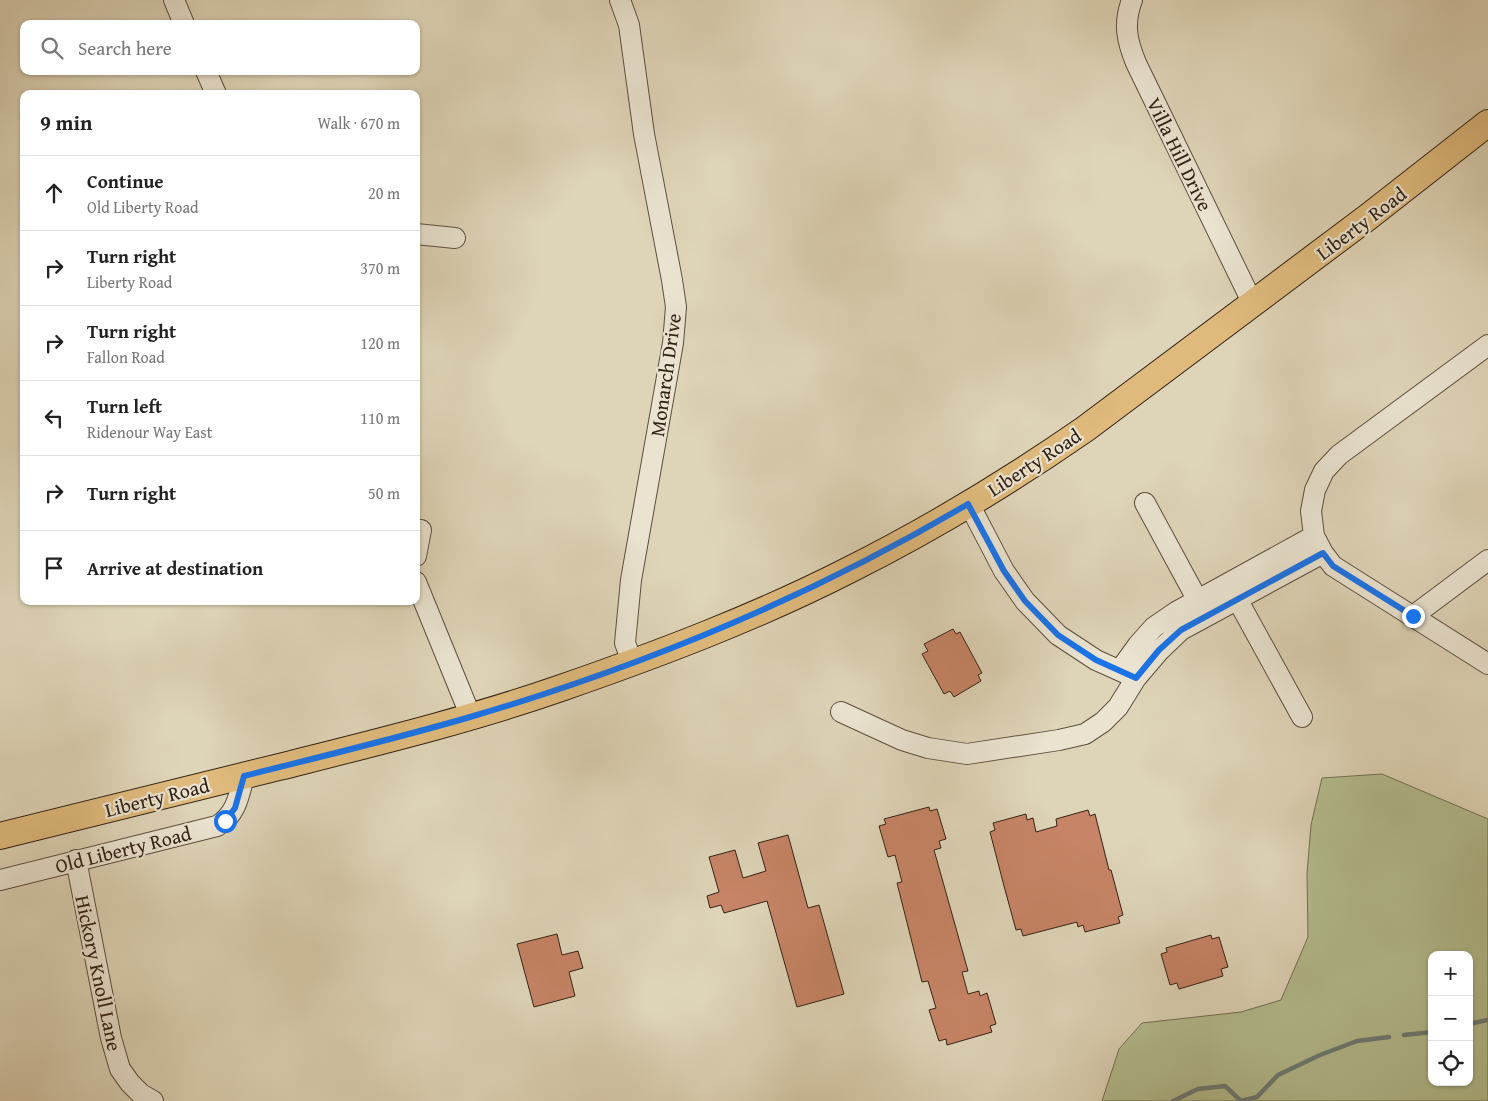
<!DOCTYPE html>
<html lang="en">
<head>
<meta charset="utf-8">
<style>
	body { margin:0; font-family:"Gentium Book Plus",serif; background:#f2f2f2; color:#222 }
	.controls { position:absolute; right:15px; bottom:15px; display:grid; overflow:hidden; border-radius:10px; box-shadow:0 1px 4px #0004 }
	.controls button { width:45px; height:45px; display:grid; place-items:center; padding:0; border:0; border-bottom:1px solid #e0e0e0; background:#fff; color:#222; font:25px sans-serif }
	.stop { position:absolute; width:15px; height:15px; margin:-11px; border:4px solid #1a73e8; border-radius:50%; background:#fff }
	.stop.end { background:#1a73e8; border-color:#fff; box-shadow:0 1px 5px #0008 }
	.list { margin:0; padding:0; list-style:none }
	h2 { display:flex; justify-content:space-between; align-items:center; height:65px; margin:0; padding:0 20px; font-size:21px }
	h2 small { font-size:16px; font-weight:400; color:#767676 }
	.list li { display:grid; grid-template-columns:32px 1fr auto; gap:15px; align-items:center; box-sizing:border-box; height:75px; padding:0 20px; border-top:1px solid #e0e0e0 }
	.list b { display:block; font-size:19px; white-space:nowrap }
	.list p { margin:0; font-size:16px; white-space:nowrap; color:#767676 }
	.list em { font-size:16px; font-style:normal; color:#767676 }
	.icon { flex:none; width:28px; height:28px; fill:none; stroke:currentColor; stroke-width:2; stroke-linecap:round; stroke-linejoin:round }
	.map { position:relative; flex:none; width:1488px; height:1101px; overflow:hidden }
	.search { position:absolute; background:#fff; box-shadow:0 1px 4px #0004; left:20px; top:20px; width:400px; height:55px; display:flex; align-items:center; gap:12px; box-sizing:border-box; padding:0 18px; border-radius:10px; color:#767676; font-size:19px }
	.panel { position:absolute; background:#fff; box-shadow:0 1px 4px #0004; left:20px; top:90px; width:400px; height:515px; border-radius:10px }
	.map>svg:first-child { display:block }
	.green { fill:#b3bc8e; stroke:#726f52; fill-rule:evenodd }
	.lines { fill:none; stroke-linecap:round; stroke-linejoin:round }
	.stream { stroke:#6d7b75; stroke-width:4.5 }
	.building { fill:#c78466; stroke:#322216 }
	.minor-casing { stroke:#5d4e3e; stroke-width:22 }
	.major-casing { stroke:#322216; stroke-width:28 }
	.minor { stroke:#eae3d0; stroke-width:20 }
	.major { stroke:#dfba7c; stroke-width:26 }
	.route { stroke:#1a73e8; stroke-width:6 }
	.labels { text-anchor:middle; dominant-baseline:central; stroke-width:4.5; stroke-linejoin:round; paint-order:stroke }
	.street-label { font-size:20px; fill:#322216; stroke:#eae3d0 }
</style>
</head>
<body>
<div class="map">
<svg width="1488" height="1101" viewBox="0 0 1488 1101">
	<rect width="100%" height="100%" fill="#ded4b7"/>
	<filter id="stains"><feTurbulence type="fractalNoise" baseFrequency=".004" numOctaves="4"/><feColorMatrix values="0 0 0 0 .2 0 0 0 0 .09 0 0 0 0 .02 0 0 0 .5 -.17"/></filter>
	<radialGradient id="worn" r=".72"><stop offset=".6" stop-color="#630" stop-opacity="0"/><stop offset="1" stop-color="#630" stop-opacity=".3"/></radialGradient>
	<!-- green -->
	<path class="green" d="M1382 774 1488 819V1101H1102L1119 1049 1142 1023 1241 1012 1281 1000 1308 937 1307 874 1311 825 1322 778ZM1432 955H1469V1082H1432Z"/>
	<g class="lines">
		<!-- stream -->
		<path class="stream" d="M1469 1024 1488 1020
			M1404 1035 1432 1032
			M1173 1101 1198 1089 1225 1086 1241 1101 1257 1097 1278 1075 1320 1055 1357 1041 1389 1037"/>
	</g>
	<!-- building -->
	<path class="building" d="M953 629 956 634 960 632 982 673 978 675 981 681 954 697 950 691 944 694 922 654 928 651 924 644Z
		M929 807 930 811 937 809 946 839 939 841 941 848 934 850 968 971 962 972 968 994 979 991 980 996 987 993 996 1024 990 1026 992 1032 947 1045 946 1039 939 1041 929 1010 936 1008 928 981 922 982 897 883 902 882 895 855 888 857 879 826 886 824 884 819Z
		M1088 810 1090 816 1095 814 1109 870H1111L1123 915 1118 917 1120 923 1085 932 1083 925 1078 927 1077 922 1023 936 1021 929 1016 930 1004 886 990 832 995 830 993 823 1026 814 1027 820 1033 818 1036 832 1057 826 1056 819Z
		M788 835 808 908 819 905 844 994 797 1007 767 901 724 913 721 905 710 908 707 896 719 892 709 857 735 850 743 878 766 871 758 843Z
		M557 934 562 955 578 951 583 968 569 972 575 996 534 1007 517 944Z
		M1211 935 1212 939 1219 937 1228 967 1221 969 1223 976 1179 989 1177 983 1170 985 1161 954 1167 952 1166 948Z"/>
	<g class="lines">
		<!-- minor casing -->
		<g class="minor-casing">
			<path id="minor" d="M174 0 184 24
				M620 0 629 25 644 134 672 280 676 307 673 343 631 580 625 643 632 662
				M1132 0C1123 24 1127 41 1136 63L1253 304
				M206 71 216 94
				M416 234 455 238
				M1488 345 1339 455 1324 471 1315 490 1311 511 1314 536 1323 553 1333 566 1488 664
				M1145 503 1197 599 1196 612
				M969 504 1004 571 1025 601 1058 635 1096 660 1136 678
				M416 556 421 530
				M416 582 471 717
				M1231 588 1302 717
				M1413 616 1488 560
				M1120 670 1138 645 1154 627 1176 612 1314 536
				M841 712 902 740 928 748 967 754 1059 740 1085 734 1103 722 1118 707 1136 678 1159 651 1181 630 1323 553
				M76 860 111 1038 120 1069 130 1083 141 1094 153 1101
				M0 880 217 826C236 815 239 796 244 776"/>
		</g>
		<!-- major casing -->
		<g class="major-casing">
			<path id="major" d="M0 836C93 813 186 790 279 767 374 743 469 720 561 688 659 654 757 617 849 570 931 529 1010 481 1085 429L1368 217 1488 123"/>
		</g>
		<!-- minor -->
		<use href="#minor" class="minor"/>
		<!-- major -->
		<use href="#major" class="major"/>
	</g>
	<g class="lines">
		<!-- route -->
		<path class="route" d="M225 821 235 808 244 776C319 757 395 739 470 717 644 666 812 596 968 504L1004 571 1025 601 1058 635 1096 660 1136 678 1159 650 1181 630 1323 553 1333 566 1413 616"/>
	</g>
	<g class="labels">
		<!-- street labels -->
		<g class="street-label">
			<text transform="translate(1180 154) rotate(64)">Villa Hill Drive</text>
			<text transform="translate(1361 223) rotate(-37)">Liberty Road</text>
			<text transform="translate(665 375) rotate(-82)">Monarch Drive</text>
			<text transform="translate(1034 462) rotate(-33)">Liberty Road</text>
			<text transform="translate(157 797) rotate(-14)">Liberty Road</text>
			<text transform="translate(123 849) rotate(-14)">Old Liberty Road</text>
			<text transform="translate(99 973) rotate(78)">Hickory Knoll Lane</text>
		</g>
	</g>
	<rect width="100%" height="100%" filter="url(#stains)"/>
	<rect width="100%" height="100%" fill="url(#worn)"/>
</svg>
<div class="controls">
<button>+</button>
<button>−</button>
<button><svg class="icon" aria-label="locate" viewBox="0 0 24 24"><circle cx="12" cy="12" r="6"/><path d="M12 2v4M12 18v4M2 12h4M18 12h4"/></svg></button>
</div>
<div class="stop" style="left:225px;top:821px"></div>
<div class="stop end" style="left:1413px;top:616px"></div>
<div class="search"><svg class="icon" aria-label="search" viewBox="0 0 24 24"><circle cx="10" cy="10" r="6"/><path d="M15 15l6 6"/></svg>Search here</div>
<section class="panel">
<h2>9 min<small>Walk · 670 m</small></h2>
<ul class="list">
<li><svg class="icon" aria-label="ahead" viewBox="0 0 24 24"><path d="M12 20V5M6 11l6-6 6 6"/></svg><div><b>Continue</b><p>Old Liberty Road</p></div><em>20 m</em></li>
<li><svg class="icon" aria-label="right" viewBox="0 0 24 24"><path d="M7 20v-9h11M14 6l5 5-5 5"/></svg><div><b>Turn right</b><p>Liberty Road</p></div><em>370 m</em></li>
<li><svg class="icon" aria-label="right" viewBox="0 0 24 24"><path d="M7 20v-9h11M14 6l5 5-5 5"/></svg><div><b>Turn right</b><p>Fallon Road</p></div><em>120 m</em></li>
<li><svg class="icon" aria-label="left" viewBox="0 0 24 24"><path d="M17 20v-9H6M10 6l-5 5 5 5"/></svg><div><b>Turn left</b><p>Ridenour Way East</p></div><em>110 m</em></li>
<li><svg class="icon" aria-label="right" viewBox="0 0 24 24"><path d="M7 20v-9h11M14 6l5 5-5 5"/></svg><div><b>Turn right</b></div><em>50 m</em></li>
<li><svg class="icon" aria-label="arrive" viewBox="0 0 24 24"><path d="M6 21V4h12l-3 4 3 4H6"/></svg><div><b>Arrive at destination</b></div></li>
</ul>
</section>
</div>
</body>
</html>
